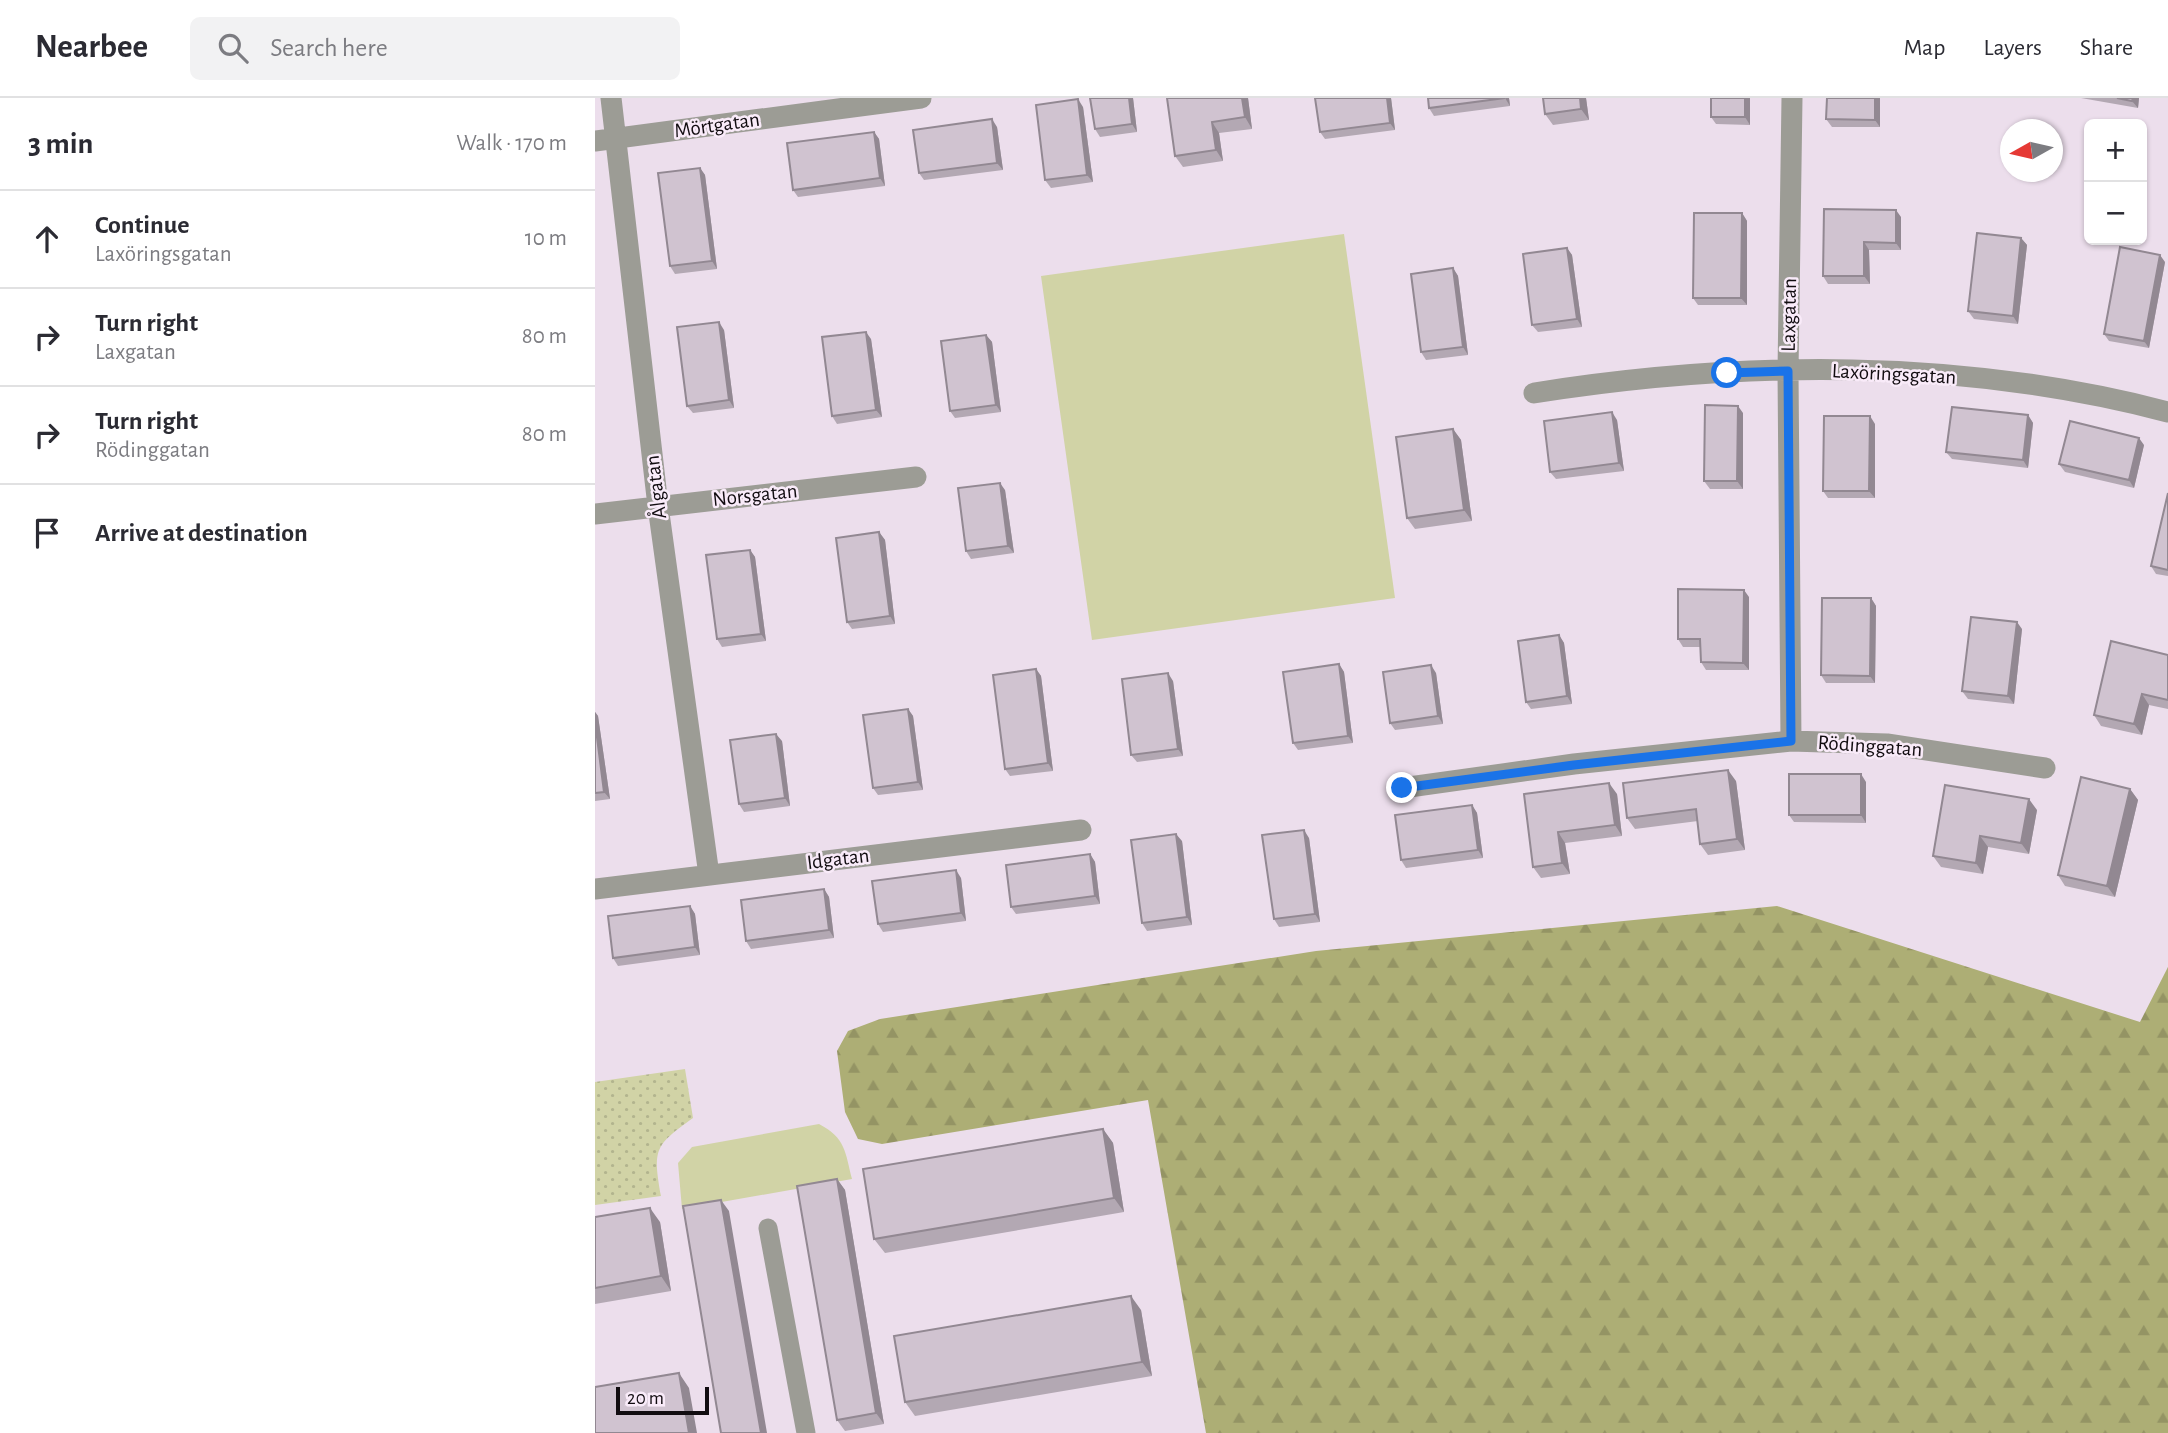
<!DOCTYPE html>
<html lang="en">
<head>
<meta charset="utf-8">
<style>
	body { margin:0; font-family:"Alegreya Sans",sans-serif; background:#f2f2f3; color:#2b2b33 }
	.controls { position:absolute; right:21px; top:21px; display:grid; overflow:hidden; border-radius:10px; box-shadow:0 2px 5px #0004 }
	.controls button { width:63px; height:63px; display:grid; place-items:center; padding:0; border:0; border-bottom:2px solid #e1e1e2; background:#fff; color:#2b2b33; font:35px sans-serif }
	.compass { position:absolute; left:1405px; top:21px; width:63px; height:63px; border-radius:50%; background:#fff; box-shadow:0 2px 5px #0004; rotate:262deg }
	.scale { position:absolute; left:21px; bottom:18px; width:93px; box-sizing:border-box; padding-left:7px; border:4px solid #110c10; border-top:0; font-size:19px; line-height:24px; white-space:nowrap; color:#110c10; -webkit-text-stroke:5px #f9ebf9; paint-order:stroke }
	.stop { position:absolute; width:21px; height:21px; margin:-16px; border:5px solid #1a73e8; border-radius:50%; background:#fff }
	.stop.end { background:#1a73e8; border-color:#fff; box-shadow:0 2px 7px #0008 }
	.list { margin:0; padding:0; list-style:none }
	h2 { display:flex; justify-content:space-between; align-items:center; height:91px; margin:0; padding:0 28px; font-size:30px }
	h2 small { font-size:23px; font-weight:400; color:#7c7c81 }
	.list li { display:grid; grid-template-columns:46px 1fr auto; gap:21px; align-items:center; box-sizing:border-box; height:98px; padding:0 28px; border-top:2px solid #e1e1e2 }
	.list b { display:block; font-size:26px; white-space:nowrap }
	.list p { margin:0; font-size:23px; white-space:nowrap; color:#7c7c81 }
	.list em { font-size:23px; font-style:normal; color:#7c7c81 }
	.icon { flex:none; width:38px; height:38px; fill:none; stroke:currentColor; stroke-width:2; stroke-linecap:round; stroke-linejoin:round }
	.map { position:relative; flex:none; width:1573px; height:1335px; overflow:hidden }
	header { display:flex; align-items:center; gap:42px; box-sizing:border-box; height:98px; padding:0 35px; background:#fff; border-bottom:2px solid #e1e1e2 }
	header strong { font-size:33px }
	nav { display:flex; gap:38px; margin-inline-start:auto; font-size:24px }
	.search { width:490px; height:63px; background:#f2f2f3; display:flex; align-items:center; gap:18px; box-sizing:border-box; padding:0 24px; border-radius:10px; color:#7c7c81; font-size:26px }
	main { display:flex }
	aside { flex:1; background:#fff }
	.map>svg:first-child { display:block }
	.grass { fill:url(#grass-dots) }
	.forest { fill:url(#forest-firs) }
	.park { fill:#d1d3a6 }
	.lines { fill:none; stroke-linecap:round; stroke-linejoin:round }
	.lane { stroke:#9c9c95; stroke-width:19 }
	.street { stroke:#9c9c95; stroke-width:21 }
	.wall { fill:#b3a8b3 }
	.shaded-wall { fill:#928892 }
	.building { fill:#d0c3d0; stroke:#928892; stroke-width:2 }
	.route { stroke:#1a73e8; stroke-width:9 }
	.labels { text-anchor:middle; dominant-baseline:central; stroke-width:5; stroke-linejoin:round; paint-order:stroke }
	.street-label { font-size:21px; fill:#110c10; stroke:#f9ebf9 }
</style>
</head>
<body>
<header>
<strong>Nearbee</strong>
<div class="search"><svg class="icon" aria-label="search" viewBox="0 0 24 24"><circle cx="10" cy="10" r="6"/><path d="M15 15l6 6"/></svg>Search here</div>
<nav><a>Map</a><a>Layers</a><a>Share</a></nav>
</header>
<main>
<aside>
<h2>3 min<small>Walk · 170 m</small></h2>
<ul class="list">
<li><svg class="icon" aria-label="ahead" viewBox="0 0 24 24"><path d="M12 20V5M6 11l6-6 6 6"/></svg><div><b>Continue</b><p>Laxöringsgatan</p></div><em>10 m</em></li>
<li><svg class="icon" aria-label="right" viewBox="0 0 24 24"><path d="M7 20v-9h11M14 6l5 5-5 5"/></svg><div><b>Turn right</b><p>Laxgatan</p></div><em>80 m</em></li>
<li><svg class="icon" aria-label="right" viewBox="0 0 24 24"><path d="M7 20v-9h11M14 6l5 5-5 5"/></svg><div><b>Turn right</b><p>Rödinggatan</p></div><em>80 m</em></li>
<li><svg class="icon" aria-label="arrive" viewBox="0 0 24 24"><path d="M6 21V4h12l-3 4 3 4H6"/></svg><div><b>Arrive at destination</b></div></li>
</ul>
</aside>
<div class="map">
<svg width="1573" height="1335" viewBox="0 0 1573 1335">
	<defs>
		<pattern id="grass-dots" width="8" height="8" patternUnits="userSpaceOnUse" patternTransform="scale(1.75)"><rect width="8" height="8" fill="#d1d3a6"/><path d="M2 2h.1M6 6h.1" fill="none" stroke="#b2b48e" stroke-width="1.8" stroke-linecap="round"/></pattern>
		<pattern id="forest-firs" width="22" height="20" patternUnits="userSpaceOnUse" patternTransform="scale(1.75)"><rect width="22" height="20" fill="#adae75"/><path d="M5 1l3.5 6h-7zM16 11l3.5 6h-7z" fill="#949464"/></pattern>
	</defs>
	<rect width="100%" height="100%" fill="#ecdeec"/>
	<!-- grass -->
	<path class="grass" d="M90 971 98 1020C59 1048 58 1051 66 1098L0 1107V984Z"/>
	<!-- forest -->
	<path class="forest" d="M1182 808 1545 924 1573 869V1335H611L553 1002 287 1046 263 1041 250 1014 242 953 253 933 285 921 721 853Z"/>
	<!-- park -->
	<path class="park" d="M749 136 800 500 497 542 446 178Z
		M224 1026C251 1040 250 1054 257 1081L87 1111 83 1065 97 1049Z"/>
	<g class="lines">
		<!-- lane -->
		<path class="lane" d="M173 1130 211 1335"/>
		<!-- street -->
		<path class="street" d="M16 0 63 408 114 777
			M0 43 326 0
			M939 295C1147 262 1368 260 1573 314
			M0 416 321 379
			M1196 643 1193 273 1197 0
			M807 690 979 666 1196 643 1292 646 1450 670
			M0 791 486 732"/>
	</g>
	<!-- wall -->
	<path class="wall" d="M495 0H538L542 34 505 39 500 31Z
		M572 0H653L657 31 624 35 628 63 588 69 580 58Z
		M796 0 800 32 730 41 725 34Z
		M833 0H914L915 8 839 18 834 10Z
		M948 0H991L994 22 958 27 950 16Z
		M1116 0H1155V27L1121 26 1116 19Z
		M1232 0H1285V29H1237L1231 21Z
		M1486 0H1544L1543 10Z
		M488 9 498 84 456 90 450 82Z
		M402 29 408 72 329 82 324 75Z
		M279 34 284 41 290 88 203 99 198 92Z
		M105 70 110 77 122 171 80 176 75 168Z
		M1229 111 1306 119V152H1274L1275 186H1233L1228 178Z
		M1147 115 1152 123V207H1103L1098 200Z
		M1426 140 1432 147 1423 226 1379 221 1373 213Z
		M972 150 977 157 987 229 943 234 937 227Z
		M1570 164 1554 250 1514 243 1509 236Z
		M858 170 863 178 873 257 831 262 826 254Z
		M129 232 139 310 98 315 92 308Z
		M391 237 397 244 406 314 360 320 355 313Z
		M276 241 287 319 242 326 237 318Z
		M1148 315V391H1115L1109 383Z
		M1433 317 1438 325 1433 370 1357 361 1351 354Z
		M1022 322 1029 373 961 381 955 374Z
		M1280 326V400H1233L1228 393Z
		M858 331 866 342 877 423 820 431 812 420Z
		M1549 347 1539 390 1470 374 1464 366Z
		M410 392 419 455 376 461 371 453Z
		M1573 395V478L1561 476 1556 468Z
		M284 434 290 442 300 526 257 531 252 524Z
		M155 452 160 459 171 543 127 549 122 541Z
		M1154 499V572H1111L1106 564 1105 549H1088L1083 541Z
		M1276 500 1281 508 1280 585H1231L1226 577Z
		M1427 531 1419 606 1373 601 1367 593Z
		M964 537 969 545 977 606 936 611 931 604Z
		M1573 557V611L1554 607 1547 637 1506 628 1499 617Z
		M744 566 749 574 758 645 703 652 698 645Z
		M441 571 446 578 458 673 415 678 410 671Z
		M841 575 848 626 800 632 795 625Z
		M578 583 588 658 542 664 536 657Z
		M313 611 318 618 328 692 283 697 278 690Z
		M0 614 3 618 15 701 0 703Z
		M187 643 195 708 149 714 144 706Z
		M1141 683 1150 752 1113 757 1105 746 1103 723 1040 731 1032 720Z
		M1271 684V725L1199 724 1194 717Z
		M1535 691 1543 702 1520 799 1470 788 1463 777Z
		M929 696H1022L1027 738 970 745 975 776 946 780 938 769Z
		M877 707 882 715 888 760 811 770 806 762Z
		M1442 712 1434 756 1393 749 1388 776 1346 769 1338 758Z
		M714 740 725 824 684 829 679 821Z
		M587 743 597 827 552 833 547 825Z
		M495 756 500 764 505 806 421 816 416 809Z
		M366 780 371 823 288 834 283 826Z
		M229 791 234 799 239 840 156 851 151 843Z
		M95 808 100 816 105 857 23 868 18 860Z
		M508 1031 518 1045 529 1114 290 1155 279 1141Z
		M242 1081 250 1092 289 1326 250 1333 242 1322Z
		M0 1119 65 1124 76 1193 0 1206Z
		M546 1212 557 1278 320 1318 310 1304Z"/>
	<!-- shaded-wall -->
	<path class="shaded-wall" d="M534 0H538L542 34 537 26Z
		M647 0H653L657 31 650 19Z
		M792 0H796L800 32 795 25Z
		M910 0H914L915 8Z
		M985 0H991L994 22 986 11Z
		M1150 0H1155V27L1150 19Z
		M1280 0H1285V29L1280 22Z
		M1538 0H1544L1543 10 1537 3Z
		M483 1 488 9 498 84 492 77Z
		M397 21 402 29 408 72 402 65Z
		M617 24 624 35 628 63 621 52Z
		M279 34 284 41 290 88 285 80Z
		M105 70 110 77 122 171 117 163Z
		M1301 112 1306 119V152L1301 145Z
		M1147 115 1152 123V207L1146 200Z
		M1426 140 1432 147 1423 226 1418 218Z
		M1269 144 1274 152 1275 186 1269 178Z
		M972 150 977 157 987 229 982 221Z
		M1565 157 1570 164 1554 250 1549 243Z
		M858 170 863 178 873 257 868 249Z
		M124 224 129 232 139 310 134 302Z
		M271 234 276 241 287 319 281 312Z
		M391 237 397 244 406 314 401 307Z
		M1143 308 1148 315V391L1142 383Z
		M1017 314 1022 322 1029 373 1024 365Z
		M1433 317 1438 325 1433 370 1428 362Z
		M1275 318 1280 326V400L1274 393Z
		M858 331 866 342 877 423 869 412Z
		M1544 340 1549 347 1539 390 1534 382Z
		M405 385 410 392 419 455 413 448Z
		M284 434 290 442 300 526 295 518Z
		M155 452 160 459 171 543 166 536Z
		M1149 492 1154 499V572L1148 565Z
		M1276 500 1281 508 1280 585 1275 578Z
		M1422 524 1427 531 1419 606 1413 598Z
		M964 537 969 545 977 606 972 598Z
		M744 566 749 574 758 645 753 638Z
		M836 567 841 575 848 626 843 618Z
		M441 571 446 578 458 673 453 665Z
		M573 575 578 583 588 658 583 651Z
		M1547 596 1554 607 1547 637 1539 626Z
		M313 611 318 618 328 692 323 684Z
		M0 614 3 618 15 701 9 694 0 624Z
		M181 636 187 643 195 708 190 700Z
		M1133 672 1141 683 1150 752 1142 741Z
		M1266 676 1271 684V725L1266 717Z
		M1014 685 1022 696 1027 738 1020 727Z
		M1535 691 1543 702 1520 799 1512 788Z
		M1434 701 1442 712 1434 756 1426 745Z
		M877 707 882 715 888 760 883 752Z
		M709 732 714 740 725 824 720 816Z
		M963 734 970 745 975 776 967 765Z
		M581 736 587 743 597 827 592 819Z
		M1385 738 1393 749 1388 776 1381 765Z
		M495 756 500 764 505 806 500 798Z
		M361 772 366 780 371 823 366 815Z
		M229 791 234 799 239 840 234 832Z
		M95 808 100 816 105 857 100 849Z
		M508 1031 518 1045 529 1114 519 1100Z
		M242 1081 250 1092 289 1326 281 1315Z
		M126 1102 134 1113 172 1335H166Z
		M55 1110 65 1124 76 1193 66 1178Z
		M536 1198 546 1212 557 1278 547 1264Z
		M84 1275 94 1290 102 1335H94Z"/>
	<!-- building -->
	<path class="building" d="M495 0H534L537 26 500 31Z
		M572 0H647L650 19 617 24 621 52 580 58Z
		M720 0H792L795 25 725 34Z
		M833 0H910L834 10Z
		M948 0H985L986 11 950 16Z
		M1116 0H1150V19H1116Z
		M1232 0H1280V22L1231 21Z
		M1522 0H1538L1537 3Z
		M483 1 492 77 450 82 441 7Z
		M397 21 402 65 324 75 318 32Z
		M279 34 285 80 198 92 192 45Z
		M105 70 117 163 75 168 63 75Z
		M1229 111 1301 112V145L1269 144V178H1228Z
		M1099 115H1147L1146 200H1098Z
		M1382 135 1426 140 1418 218 1373 213Z
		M1525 149 1565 157 1549 243 1509 236Z
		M972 150 982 221 937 227 928 156Z
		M858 170 868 249 826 254 816 176Z
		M124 224 134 302 92 308 82 229Z
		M271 234 281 312 237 318 227 239Z
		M391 237 401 307 355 313 346 243Z
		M1110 307 1143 308 1142 383H1109Z
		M1357 309 1433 317 1428 362 1351 354Z
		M1017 314 1024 365 955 374 949 323Z
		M1229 318H1275L1274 393H1228Z
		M1475 323 1544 340 1534 382 1464 366Z
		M858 331 869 412 812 420 801 339Z
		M405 385 413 448 371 453 363 390Z
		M1573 395V472L1556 468Z
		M284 434 295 518 252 524 241 440Z
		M155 452 166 536 122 541 111 457Z
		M1083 491 1149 492 1148 565 1106 564 1105 541H1083Z
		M1227 500H1276L1275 578 1226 577Z
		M1376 519 1422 524 1413 598 1367 593Z
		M964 537 972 598 931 604 923 543Z
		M1516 543 1573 557V602L1547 596 1539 626 1499 617Z
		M744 566 753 638 698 645 688 574Z
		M836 567 843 618 795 625 788 574Z
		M441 571 453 665 410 671 398 577Z
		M573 575 583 651 536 657 527 581Z
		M313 611 323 684 278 690 268 617Z
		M0 624 9 694 0 695Z
		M181 636 190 700 144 706 135 642Z
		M1133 672 1142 741 1105 746 1101 711 1032 720 1028 685Z
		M1194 676H1266V717H1194Z
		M1486 679 1535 691 1512 788 1463 777Z
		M1014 685 1020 727 963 734 967 765 938 769 929 696Z
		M1350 687 1434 701 1426 745 1385 738 1381 765 1338 758Z
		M877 707 883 752 806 762 800 717Z
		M709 732 720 816 679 821 667 737Z
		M581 736 592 819 547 825 536 742Z
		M495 756 500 798 416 809 411 767Z
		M361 772 366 815 283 826 277 783Z
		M229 791 234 832 151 843 146 802Z
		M95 808 100 849 18 860 13 818Z
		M508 1031 519 1100 279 1141 268 1071Z
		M242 1081 281 1315 242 1322 202 1088Z
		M126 1102 166 1335H126L88 1108Z
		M55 1110 66 1178 0 1190V1119Z
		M536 1198 547 1264 310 1304 299 1238Z
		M84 1275 94 1335H0V1289Z"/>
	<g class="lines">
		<!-- route -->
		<path class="route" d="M807 690 979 667 1196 643 1193 273 1132 275"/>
	</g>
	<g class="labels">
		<!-- street labels -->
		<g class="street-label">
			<text transform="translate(122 27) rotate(-8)">Mörtgatan</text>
			<text transform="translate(1194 217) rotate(-89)">Laxgatan</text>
			<text transform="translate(1299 276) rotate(3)">Laxöringsgatan</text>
			<text transform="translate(61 389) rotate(-97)">Ålgatan</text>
			<text transform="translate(160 397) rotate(-6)">Norsgatan</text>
			<text transform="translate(1275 648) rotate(4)">Rödinggatan</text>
			<text transform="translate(243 761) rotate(-7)">Idgatan</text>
		</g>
	</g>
</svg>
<div class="controls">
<button>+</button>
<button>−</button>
</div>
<svg class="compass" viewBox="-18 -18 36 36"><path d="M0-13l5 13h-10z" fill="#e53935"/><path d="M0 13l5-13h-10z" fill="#7c7c81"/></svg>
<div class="scale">20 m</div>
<div class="stop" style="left:1132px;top:275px"></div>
<div class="stop end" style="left:807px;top:690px"></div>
</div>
</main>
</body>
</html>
